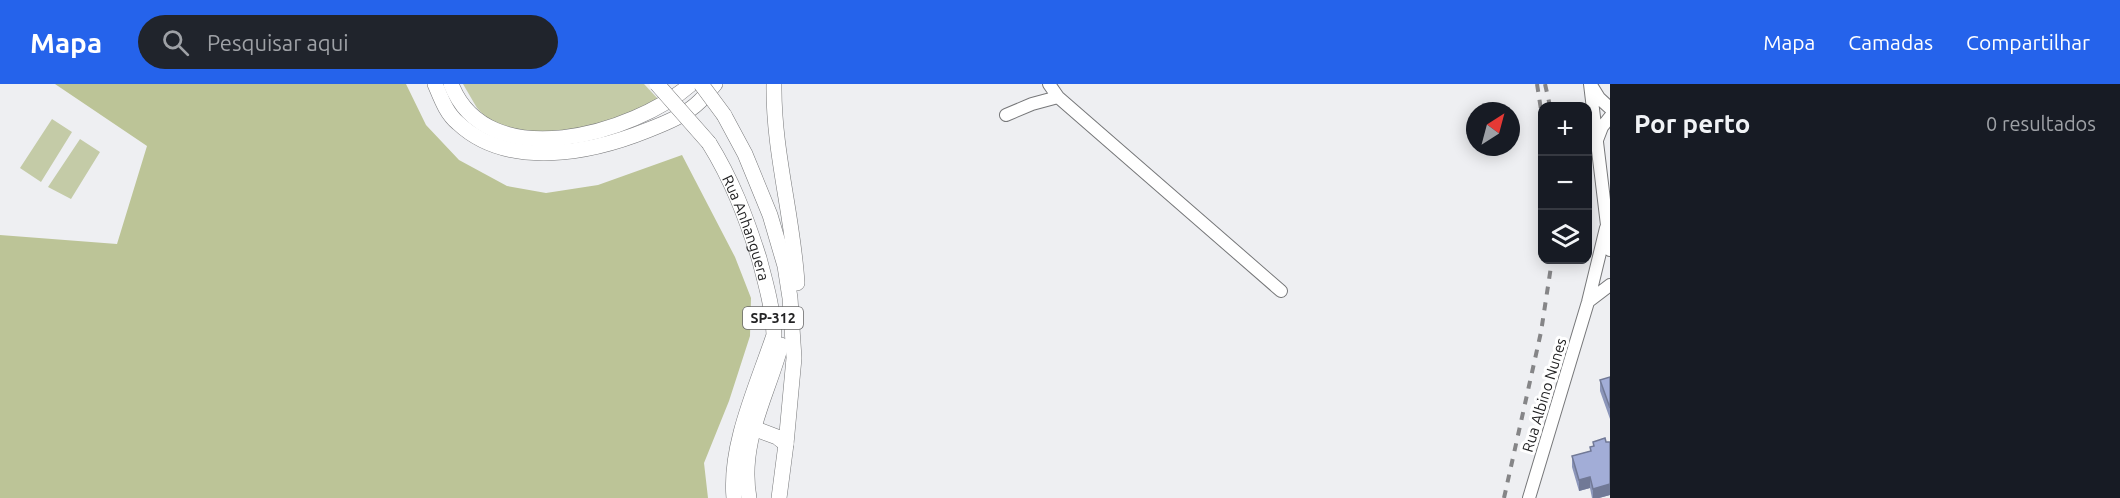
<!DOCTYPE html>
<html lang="pt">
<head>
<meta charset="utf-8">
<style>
	body { margin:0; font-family:Ubuntu,sans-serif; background:#20242c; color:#f1f3f6 }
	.controls { position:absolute; right:18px; top:18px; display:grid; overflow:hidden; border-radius:12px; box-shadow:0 3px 15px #0003 }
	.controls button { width:54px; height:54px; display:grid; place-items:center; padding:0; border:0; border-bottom:2px solid #363941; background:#171b24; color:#f1f3f6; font:30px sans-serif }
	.compass { position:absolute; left:1466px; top:18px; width:54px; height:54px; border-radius:50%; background:#171b24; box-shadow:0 3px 15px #0003; rotate:36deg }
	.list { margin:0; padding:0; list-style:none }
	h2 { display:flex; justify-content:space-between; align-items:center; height:78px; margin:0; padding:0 24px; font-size:26px }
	h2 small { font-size:20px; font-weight:400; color:#9ea1a6 }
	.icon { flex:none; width:33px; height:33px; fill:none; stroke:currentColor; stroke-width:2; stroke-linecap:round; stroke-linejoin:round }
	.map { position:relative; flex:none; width:1610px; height:414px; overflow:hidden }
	header { display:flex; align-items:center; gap:36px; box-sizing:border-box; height:84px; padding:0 30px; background:#2563eb; color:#fff }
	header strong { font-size:28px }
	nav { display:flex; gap:33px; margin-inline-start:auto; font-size:21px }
	.search { width:420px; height:54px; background:#20242c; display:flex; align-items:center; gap:15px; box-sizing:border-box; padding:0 21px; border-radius:33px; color:#9ea1a6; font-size:22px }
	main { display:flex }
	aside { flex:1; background:#171b24 }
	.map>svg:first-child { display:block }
	.green { fill:#c4cba7 }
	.forest { fill:#bcc497 }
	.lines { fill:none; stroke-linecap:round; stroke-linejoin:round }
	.minor-casing { stroke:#767779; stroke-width:14 }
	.major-casing { stroke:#767779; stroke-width:16 }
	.minor { stroke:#fff; stroke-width:12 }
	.major { stroke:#fff; stroke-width:15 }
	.rail { stroke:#858587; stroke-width:4; stroke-dasharray:8 8; stroke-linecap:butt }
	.major-bridge-casing { stroke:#767779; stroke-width:16; stroke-linecap:butt }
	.major-bridge { stroke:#fff; stroke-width:15 }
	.wall { fill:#8b95b9 }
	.shaded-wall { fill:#717996 }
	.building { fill:#a2add7; stroke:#717996; stroke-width:1.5 }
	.labels { text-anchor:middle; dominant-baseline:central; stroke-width:6; stroke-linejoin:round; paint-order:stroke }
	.shield { fill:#fff; stroke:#656566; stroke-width:1.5 }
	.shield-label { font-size:14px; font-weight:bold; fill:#232324 }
	.street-label { font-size:15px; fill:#232324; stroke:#fff }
</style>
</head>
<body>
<header>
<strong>Mapa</strong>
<div class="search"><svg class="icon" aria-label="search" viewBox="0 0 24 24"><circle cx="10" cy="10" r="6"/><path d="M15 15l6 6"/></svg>Pesquisar aqui</div>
<nav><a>Mapa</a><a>Camadas</a><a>Compartilhar</a></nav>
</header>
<main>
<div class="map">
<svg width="1610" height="414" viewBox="0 0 1610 414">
	<rect width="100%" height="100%" fill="#eeeff2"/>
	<!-- green -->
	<path class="green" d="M463 0H644L659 16 593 45 526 48 489 37 477 24Z
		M52 35 72 48 41 98 20 84Z
		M80 55 100 68 71 115 48 103Z"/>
	<!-- forest -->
	<path class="forest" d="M55 0H406L426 41 459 76 507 102 546 109 598 101 682 71 735 173 751 214 750 252 729 317 704 379 708 414H0V151L117 160 147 62Z"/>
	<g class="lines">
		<!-- minor casing -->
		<g class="minor-casing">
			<path id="minor" d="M1049 0 1058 13 1281 207
				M1590 0 1610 166
				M1591 1 1599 14 1610 24
				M1006 31 1032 20 1058 13
				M1597 56 1602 43 1610 33
				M1589 217 1610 201
				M1529 414 1588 218 1606 144"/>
		</g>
		<!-- major casing -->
		<g class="major-casing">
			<g id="major">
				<path d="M435 0C441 14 446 29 458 39 508 86 591 69 648 46 666 39 686 31 700 17 705 12 710 6 715 0"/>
				<path d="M451 0C487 93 634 50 691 0"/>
				<path d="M774 0C773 67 793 132 797 199"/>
				<path d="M724 31 745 70 770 131 785 182 790 214 794 274 786 360 779 414"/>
				<path id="s1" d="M709 59C732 96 746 133 759 174 766 200 773 225 774 251 757 302 729 361 734 414"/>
				<path d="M744 350 753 344 777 353 786 360"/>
				<path d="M749 414C739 358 767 313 781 261"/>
			</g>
		</g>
		<!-- minor -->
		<use href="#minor" class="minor"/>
		<!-- major -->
		<use href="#major" class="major"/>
		<!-- rail -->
		<path class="rail" d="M1537 0 1542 32
			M1545 0 1550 22
			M1504 414 1541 248 1552 176"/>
		<!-- major-bridge casing -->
		<g class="major-bridge-casing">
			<path id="major-bridge" d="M657 0 709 59
				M701 0 724 31"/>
		</g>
		<!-- major-bridge -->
		<use href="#major-bridge" class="major-bridge"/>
	</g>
	<!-- wall -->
	<path class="wall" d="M1610 293V335L1600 307V296Z
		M1593 358 1610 411 1599 414H1592L1590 404 1579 407 1572 383V372L1590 367V363L1593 362Z"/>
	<!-- shaded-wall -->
	<path class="shaded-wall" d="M1590 393V404L1579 407V396Z
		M1610 400V411L1599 414H1593V405Z"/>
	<!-- building -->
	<path class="building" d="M1610 293V324L1600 296Z
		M1605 354 1606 358H1610V400L1593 405 1590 393 1579 396 1572 372 1591 367 1590 363 1594 362 1593 358Z"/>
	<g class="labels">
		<!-- shield labels -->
		<rect class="shield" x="743" y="223" width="60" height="22" rx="4.5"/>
		<g class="shield-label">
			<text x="773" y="234">SP-312</text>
		</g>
		<!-- street labels -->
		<g class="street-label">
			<text stroke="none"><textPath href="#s1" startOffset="93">Rua Anhanguera</textPath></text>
			<text transform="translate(1544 311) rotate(-73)">Rua Albino Nunes</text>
		</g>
	</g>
</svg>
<div class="controls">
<button>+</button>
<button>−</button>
<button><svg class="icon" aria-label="layers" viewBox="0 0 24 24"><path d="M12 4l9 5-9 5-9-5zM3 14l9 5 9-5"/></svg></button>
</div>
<svg class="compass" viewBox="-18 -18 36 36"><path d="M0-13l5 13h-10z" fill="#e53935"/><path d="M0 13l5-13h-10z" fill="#9ea1a6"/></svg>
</div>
<aside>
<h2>Por perto<small>0 resultados</small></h2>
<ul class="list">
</ul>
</aside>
</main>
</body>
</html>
